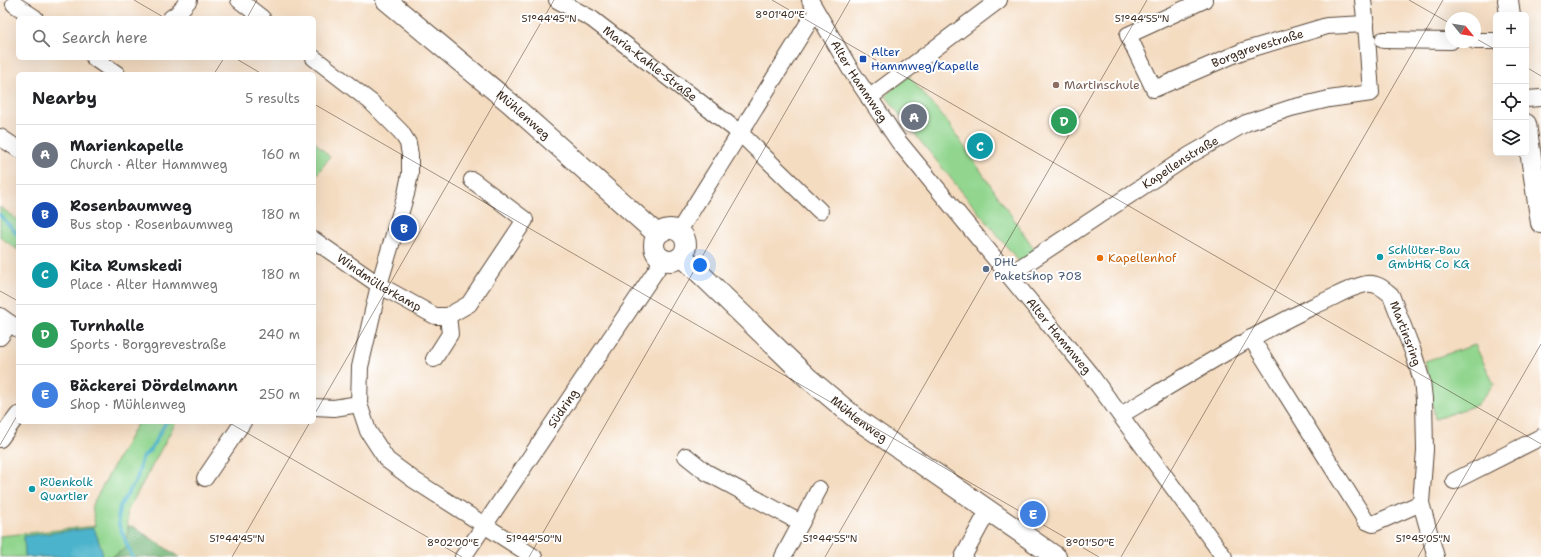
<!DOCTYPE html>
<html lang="en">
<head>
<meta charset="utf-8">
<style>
	body { margin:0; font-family:"Shantell Sans",sans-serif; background:#f2f2f2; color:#202124 }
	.controls { position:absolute; right:12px; top:12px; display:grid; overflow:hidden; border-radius:6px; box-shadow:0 4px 16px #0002 }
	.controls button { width:36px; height:36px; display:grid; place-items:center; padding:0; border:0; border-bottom:1px solid #e0e0e0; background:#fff; color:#202124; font:20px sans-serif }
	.compass { position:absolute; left:1445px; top:12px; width:36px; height:36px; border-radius:50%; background:#fff; box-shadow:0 4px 16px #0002; rotate:120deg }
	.you { position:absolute; left:700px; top:265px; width:14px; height:14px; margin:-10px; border:3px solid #fff; border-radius:50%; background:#1a73e8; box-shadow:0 0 0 6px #1a73e833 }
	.badge { display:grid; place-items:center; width:26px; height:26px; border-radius:50%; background:#1f6fb2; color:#fff; font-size:13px; font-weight:700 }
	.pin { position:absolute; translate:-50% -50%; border:2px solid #fff; box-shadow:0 1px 4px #0006 }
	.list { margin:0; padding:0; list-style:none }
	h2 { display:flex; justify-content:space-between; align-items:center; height:52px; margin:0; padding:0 16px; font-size:17px }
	h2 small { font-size:13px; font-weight:400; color:#757577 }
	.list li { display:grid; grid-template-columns:26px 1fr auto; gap:12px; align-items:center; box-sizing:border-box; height:60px; padding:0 16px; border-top:1px solid #e0e0e0 }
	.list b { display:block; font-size:15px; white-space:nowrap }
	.list p { margin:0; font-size:13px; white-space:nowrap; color:#757577 }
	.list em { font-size:13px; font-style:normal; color:#757577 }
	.icon { flex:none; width:22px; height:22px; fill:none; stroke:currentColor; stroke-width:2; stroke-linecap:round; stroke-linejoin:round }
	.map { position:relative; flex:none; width:1541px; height:557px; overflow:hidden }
	.search { position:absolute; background:#fff; box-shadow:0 4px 16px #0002; left:16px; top:16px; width:300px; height:44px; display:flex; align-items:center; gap:10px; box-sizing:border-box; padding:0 14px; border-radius:6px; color:#757577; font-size:15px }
	.panel { position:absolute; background:#fff; box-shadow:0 4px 16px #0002; left:16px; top:72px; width:300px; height:352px; border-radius:6px }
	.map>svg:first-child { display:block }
	.green { fill:#91d58e; stroke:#668056 }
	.forest { fill:#74b679; stroke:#58704c }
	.water { fill:#4cb3cb; stroke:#446e74 }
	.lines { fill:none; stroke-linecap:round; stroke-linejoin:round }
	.stream { stroke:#4cb3cb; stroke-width:3.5 }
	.minor-casing { stroke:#574536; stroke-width:18 }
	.major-casing { stroke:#574536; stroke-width:22 }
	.minor { stroke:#fff; stroke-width:16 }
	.major { stroke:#fff; stroke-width:20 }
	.ticks { fill:none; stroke:#3b2a1e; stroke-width:1; stroke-opacity:0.45 }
	.transit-dot { fill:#1a4fb4; stroke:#fff; stroke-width:1.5 }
	.education-dot { fill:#8d6e63; stroke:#fff; stroke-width:1.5 }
	.culture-dot { fill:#0f9aa8; stroke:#fff; stroke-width:1.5 }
	.food-dot { fill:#e8710a; stroke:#fff; stroke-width:1.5 }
	.service-dot { fill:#5c6f8a; stroke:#fff; stroke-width:1.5 }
	.labels { text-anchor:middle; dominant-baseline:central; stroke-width:4; stroke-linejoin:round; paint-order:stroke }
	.street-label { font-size:12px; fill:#3b2a1e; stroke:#fff }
	.transit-label { font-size:12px; fill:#164399; stroke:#fff; text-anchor:start }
	.education-label { font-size:12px; fill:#785e54; stroke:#fff; text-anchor:start }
	.culture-label { font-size:12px; fill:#0d838f; stroke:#fff; text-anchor:start }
	.food-label { font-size:12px; fill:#c56008; stroke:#fff; text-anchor:start }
	.service-label { font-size:12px; fill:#4e5e75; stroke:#fff; text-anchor:start }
	.ticks-label { font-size:10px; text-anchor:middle; fill:#3b2a1e; stroke:#fff; stroke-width:4; stroke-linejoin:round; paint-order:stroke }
</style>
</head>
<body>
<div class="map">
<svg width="1541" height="557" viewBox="0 0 1541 557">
	<rect width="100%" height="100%" fill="#fff"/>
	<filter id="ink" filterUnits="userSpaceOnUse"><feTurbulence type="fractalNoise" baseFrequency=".025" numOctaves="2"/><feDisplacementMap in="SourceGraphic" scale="8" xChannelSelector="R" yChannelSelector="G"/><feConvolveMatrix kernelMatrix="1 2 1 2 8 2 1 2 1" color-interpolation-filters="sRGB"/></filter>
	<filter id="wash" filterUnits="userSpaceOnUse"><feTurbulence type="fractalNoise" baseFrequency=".012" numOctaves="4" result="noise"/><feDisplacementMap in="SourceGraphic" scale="16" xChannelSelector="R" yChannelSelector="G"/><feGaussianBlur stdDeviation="0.9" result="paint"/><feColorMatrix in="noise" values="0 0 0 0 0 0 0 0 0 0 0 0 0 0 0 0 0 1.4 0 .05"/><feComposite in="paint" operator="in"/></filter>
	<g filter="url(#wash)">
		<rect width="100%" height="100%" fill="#f4dcc1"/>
		<!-- green -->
		<path class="green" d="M909 76 948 123 1037 253 1021 264 908 126 886 96 888 93Z
			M314 141 330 157 314 178Z
			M0 207 18 220V250L0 237Z
			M1475 345 1494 384 1477 405 1435 419 1425 361Z
			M138 422H176L127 512 128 526 126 548 112 557H0V536L95 526 92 505Z"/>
		<!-- forest -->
		<path class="forest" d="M128 526 134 527 179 557H112L126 548Z"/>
		<!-- water -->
		<path class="water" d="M94 528 103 553 101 557H25L24 536Z"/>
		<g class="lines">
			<!-- stream -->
			<path class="stream" d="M0 215 18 235
				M132 557 119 525 118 515 120 506 137 479 142 458 151 449 166 422"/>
		</g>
	</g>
	<g filter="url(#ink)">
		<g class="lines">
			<!-- minor casing -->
			<g class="minor-casing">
				<g id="minor">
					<path d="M239 0 262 18"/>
					<path id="s1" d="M557 0 592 19 740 133 820 211"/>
					<path id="s2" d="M810 0 850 69 899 142 1090 374 1224 557"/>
					<path id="s3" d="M1204 0 1128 35 1154 89 1243 51 1327 26 1366 24"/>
					<path d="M14 4 35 18"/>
					<path d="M171 18 177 14 189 0"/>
					<path d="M1383 40 1451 41"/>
					<path d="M1475 41H1496"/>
					<path d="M94 58 117 74"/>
					<path d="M314 58 371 102 401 132 408 143 410 155V174L406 194 379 285 360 367 359 404 368 431 387 460 414 480 534 557"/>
					<path d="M869 98 999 0"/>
					<path d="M1526 99 1541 98"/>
					<path d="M0 137 18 149"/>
					<path d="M679 231 809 22 818 15"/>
					<path id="s4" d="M314 240 379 285 435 316H448L469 304 525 220 472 180"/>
					<path id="s5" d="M1009 275 1190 155 1246 123 1291 108 1329 99 1371 93 1367 37 1363 0"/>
					<path d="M0 316 18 329"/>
					<path d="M0 337 10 323"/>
					<path d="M1251 338 1366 521 1373 524 1421 503"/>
					<path d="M434 359 450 334 448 316"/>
					<path d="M314 407 334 408 359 404"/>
					<path id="s6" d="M1121 415C1186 376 1250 336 1318 304 1333 298 1350 287 1366 284 1376 282 1384 289 1391 295L1413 352 1422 381 1424 399 1425 450 1421 503 1436 557"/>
					<path d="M0 439 18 415"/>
					<path d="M686 456 706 472 801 523"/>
					<path d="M205 478 243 422"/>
					<path d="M1454 481 1541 437"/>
					<path id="s7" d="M463 557 663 260"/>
					<path d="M783 557 819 489"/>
					<path d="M963 557 988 511"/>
				</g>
			</g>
			<!-- major casing -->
			<g class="major-casing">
				<g id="major">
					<path id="s8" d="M386 0 510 103 657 234"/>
					<path d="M1508 0 1510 15"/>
					<path d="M1526 124 1541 223"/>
					<circle cx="670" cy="245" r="16"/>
					<path id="s9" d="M682 256 808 378 858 420 1056 557"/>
				</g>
			</g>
			<!-- minor -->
			<use href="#minor" class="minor"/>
			<!-- major -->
			<use href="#major" class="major"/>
		</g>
	</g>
	<!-- ticks -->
	<path class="ticks" d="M134 0 165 18M772 0 1541 444M1409 0 1451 24M247 18 257 0M1475 38 1496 50M235 58 262 74M1526 67 1541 76M214 74 224 58M314 104 1099 557M0 291 18 301M314 415 554 0M228 422 462 557M0 445 18 414M232 557 310 422M529 557 850 0M825 557 1147 0M1121 557 1443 0M1418 557 1541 344"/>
	<!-- markers -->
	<rect class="transit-dot" x="859" y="55" width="8" height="8" rx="2"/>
	<circle class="education-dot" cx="1056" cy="85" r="4"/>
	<g class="culture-dot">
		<circle cx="1380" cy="257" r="4"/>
		<circle cx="32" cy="489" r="4"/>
	</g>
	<circle class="food-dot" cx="1100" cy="258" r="4"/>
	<circle class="service-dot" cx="986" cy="269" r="4"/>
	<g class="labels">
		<!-- street labels -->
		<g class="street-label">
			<text stroke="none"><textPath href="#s3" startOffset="255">Borggrevestraße</textPath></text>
			<text stroke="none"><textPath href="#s1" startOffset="113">Maria-Kahle-Straße</textPath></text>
			<text stroke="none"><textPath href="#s2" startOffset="95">Alter Hammweg</textPath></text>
			<text stroke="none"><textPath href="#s8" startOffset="179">Mühlenweg</textPath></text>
			<text stroke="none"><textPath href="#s5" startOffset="205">Kapellenstraße</textPath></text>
			<text stroke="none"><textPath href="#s4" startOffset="78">Windmüllerkamp</textPath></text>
			<text stroke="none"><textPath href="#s6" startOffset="348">Martinsring</textPath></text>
			<text stroke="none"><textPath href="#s2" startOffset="419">Alter Hammweg</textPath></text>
			<text stroke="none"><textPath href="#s7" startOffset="179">Südring</textPath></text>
			<text stroke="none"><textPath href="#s9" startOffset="241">Mühlenweg</textPath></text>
		</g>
		<!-- transit labels -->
		<g class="transit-label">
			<text x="871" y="52">Alter<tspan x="871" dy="14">Hammweg/Kapelle</tspan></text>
		</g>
		<!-- education labels -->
		<g class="education-label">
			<text x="1064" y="85">Martinschule</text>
		</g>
		<!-- culture labels -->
		<g class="culture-label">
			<text x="1388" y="250">Schlüter-Bau<tspan x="1388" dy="14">GmbH&amp; Co KG</tspan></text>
			<text x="40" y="482">Rüenkolk<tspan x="40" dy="14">Quartier</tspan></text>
		</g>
		<!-- food labels -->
		<g class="food-label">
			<text x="1108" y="258">Kapellenhof</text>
		</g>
		<!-- service labels -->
		<g class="service-label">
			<text x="994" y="262">DHL<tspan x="994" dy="14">Paketshop 708</tspan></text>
		</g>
	</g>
	<g class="ticks-label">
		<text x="780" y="18">8°01'40"E</text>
		<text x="549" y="22">51°44'45"N</text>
		<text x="1142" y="22">51°44'55"N</text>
		<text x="237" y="542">51°44'45"N</text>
		<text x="534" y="542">51°44'50"N</text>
		<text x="830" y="542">51°44'55"N</text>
		<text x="1423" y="542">51°45'05"N</text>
		<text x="453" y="546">8°02'00"E</text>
		<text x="1090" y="546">8°01'50"E</text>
	</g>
</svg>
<div class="controls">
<button>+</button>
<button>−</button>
<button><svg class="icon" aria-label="locate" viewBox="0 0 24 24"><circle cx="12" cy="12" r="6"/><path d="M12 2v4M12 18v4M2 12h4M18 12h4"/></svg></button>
<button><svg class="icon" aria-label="layers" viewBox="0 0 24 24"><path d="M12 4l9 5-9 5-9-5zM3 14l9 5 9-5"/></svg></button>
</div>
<svg class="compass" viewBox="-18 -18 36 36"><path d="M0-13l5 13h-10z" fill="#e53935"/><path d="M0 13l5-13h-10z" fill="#757577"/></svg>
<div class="you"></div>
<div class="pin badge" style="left:914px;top:117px;background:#6b7280">A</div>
<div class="pin badge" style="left:404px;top:228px;background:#1a4fb4">B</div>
<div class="pin badge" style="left:980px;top:146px;background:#0f9aa8">C</div>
<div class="pin badge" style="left:1064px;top:121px;background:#2e9e5b">D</div>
<div class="pin badge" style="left:1033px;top:514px;background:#3f7fe0">E</div>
<div class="search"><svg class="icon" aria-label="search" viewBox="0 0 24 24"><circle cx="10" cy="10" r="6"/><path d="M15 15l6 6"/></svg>Search here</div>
<section class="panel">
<h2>Nearby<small>5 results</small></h2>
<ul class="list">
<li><span class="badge" style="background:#6b7280">A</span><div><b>Marienkapelle</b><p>Church · Alter Hammweg</p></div><em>160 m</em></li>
<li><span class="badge" style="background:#1a4fb4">B</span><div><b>Rosenbaumweg</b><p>Bus stop · Rosenbaumweg</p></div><em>180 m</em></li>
<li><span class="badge" style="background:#0f9aa8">C</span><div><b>Kita Rumskedi</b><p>Place · Alter Hammweg</p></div><em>180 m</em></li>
<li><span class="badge" style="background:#2e9e5b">D</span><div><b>Turnhalle</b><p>Sports · Borggrevestraße</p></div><em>240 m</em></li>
<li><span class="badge" style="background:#3f7fe0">E</span><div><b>Bäckerei Dördelmann</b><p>Shop · Mühlenweg</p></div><em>250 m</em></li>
</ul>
</section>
</div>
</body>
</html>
